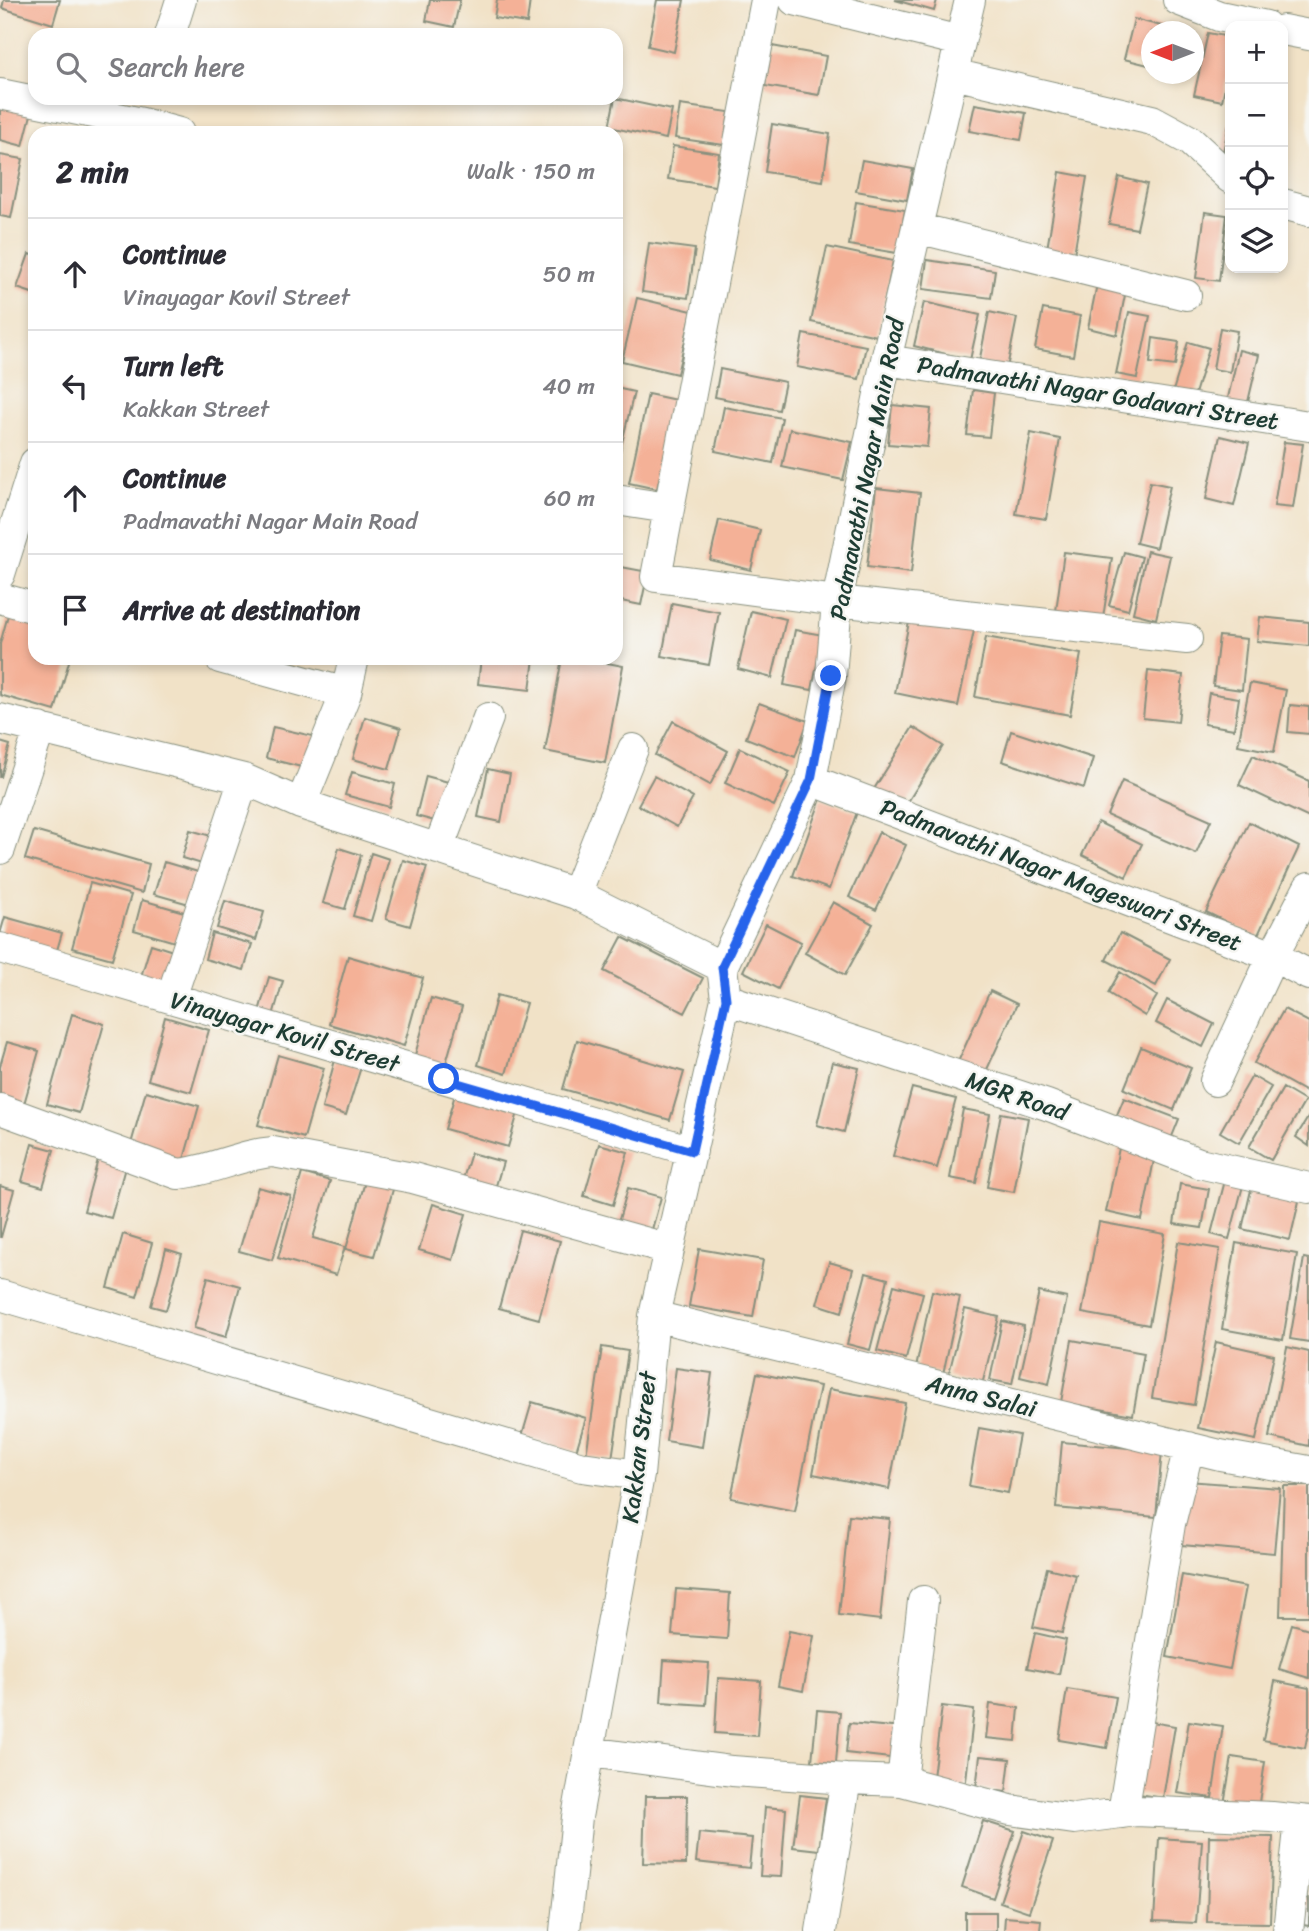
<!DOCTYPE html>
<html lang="en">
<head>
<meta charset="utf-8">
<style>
	body { margin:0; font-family:Sriracha,sans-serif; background:#f7f7f7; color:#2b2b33 }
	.controls { position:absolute; right:21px; top:21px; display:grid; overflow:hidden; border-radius:14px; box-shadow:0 4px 10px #0003 }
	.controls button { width:63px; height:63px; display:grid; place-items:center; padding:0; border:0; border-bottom:2px solid #e1e1e2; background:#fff; color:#2b2b33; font:35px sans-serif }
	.compass { position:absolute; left:1141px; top:21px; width:63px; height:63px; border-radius:50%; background:#fff; box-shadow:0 4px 10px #0003; rotate:270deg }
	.stop { position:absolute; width:21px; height:21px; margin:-16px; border:5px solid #2563eb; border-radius:50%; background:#fff }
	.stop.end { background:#2563eb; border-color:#fff; box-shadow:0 2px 7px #0008 }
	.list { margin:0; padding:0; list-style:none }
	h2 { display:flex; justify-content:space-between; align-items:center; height:91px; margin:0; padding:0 28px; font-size:30px }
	h2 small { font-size:23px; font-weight:400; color:#7c7c81 }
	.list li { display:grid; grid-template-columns:46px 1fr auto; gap:21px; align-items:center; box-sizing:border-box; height:112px; padding:0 28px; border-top:2px solid #e1e1e2 }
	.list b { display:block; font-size:26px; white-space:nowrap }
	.list p { margin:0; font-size:23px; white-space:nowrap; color:#7c7c81 }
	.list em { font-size:23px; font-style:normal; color:#7c7c81 }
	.icon { flex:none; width:38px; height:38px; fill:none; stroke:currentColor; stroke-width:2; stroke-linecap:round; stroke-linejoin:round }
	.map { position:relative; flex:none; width:1309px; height:1931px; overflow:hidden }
	.search { position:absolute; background:#fff; box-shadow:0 4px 10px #0003; left:28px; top:28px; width:595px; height:77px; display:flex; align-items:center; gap:18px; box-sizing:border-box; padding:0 24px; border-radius:21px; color:#7c7c81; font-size:26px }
	.panel { position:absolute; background:#fff; box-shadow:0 4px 10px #0003; left:28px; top:126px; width:595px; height:539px; border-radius:21px }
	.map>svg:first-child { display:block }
	.building { fill:#f4b197 }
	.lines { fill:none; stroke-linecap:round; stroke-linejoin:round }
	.minor-casing { stroke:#88907e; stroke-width:32 }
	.minor { stroke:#fff; stroke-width:30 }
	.route { stroke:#2563eb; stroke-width:9 }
	.labels { text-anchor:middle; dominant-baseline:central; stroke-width:5; stroke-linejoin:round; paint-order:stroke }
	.street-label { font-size:24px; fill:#1f3d34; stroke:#f6f6f2 }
</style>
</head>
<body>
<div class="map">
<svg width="1309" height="1931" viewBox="0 0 1309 1931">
	<rect width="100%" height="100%" fill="#f6f6f2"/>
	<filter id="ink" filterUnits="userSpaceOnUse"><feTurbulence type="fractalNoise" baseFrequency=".0143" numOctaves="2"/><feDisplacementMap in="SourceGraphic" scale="14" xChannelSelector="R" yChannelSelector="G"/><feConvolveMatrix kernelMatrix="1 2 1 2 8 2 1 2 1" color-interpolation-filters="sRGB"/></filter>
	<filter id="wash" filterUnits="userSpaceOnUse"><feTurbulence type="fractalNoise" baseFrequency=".00686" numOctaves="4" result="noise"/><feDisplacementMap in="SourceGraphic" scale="28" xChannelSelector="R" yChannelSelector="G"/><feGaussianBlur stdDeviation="1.57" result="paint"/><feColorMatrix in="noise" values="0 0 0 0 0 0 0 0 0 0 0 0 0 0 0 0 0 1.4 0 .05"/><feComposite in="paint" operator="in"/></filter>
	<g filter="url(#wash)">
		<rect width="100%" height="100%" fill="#f1e2c7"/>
		<g id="blocks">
			<!-- building -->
			<path class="building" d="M4 0H60L53 24 2 8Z
				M430 0H460L454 27 426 21Z
				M497 0H530L527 23 494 18Z
				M657 0H684L674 52 648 46Z
				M895 0H937L934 11Z
				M1134 19 1181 31 1152 32V66L1124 59Z
				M1208 33 1230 37V63L1222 101 1194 95Z
				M772 46 826 56 819 95 765 86Z
				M615 98 672 110 666 139 609 127Z
				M0 103 32 111 23 146 0 140Z
				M975 104 1026 113 1021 140 969 131Z
				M680 105 729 112 724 145 675 138Z
				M772 124 830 134 823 181 765 172Z
				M1229 124H1230V154L1223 152Z
				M673 146 719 153 715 186 668 179Z
				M0 155 23 159 11 218 0 216Z
				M862 160 913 169 907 200 856 191Z
				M1060 172 1087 177 1074 254 1047 249Z
				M1119 177 1147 184 1137 229 1109 224Z
				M856 202 905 210 897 253 849 245Z
				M1205 212 1227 215 1219 281 1196 278Z
				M649 243 695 249 688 298 642 292Z
				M827 247 893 261 877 336 811 322Z
				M29 254 35 256V294L17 288Z
				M927 260 995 270 991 298 923 289Z
				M1098 279 1127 285 1117 335 1088 328Z
				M637 298 692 311 677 374 622 361Z
				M924 302 980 315 970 360 914 346Z
				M1043 309 1080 316 1073 356 1035 349Z
				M989 312 1017 318 1007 368 979 363Z
				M1129 312 1150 316 1137 378 1116 374Z
				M1220 328 1237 331 1230 372 1213 369Z
				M803 334 866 346 859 379 797 367Z
				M1153 338 1179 342 1175 366 1150 363Z
				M1188 342 1209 348 1194 397 1173 391Z
				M1239 350 1259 355 1247 406 1227 402Z
				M720 369 785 382 779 410 715 397Z
				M616 388 634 392 617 464H616Z
				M973 390 994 393 989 437 967 435Z
				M648 394 676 400 657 489 629 483Z
				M892 405 931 409 927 447 888 444Z
				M724 407 782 418 773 463 715 451Z
				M790 429 852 442 843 480 782 467Z
				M1031 433 1060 439 1046 519 1016 514Z
				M1220 436 1249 443 1234 506 1206 499Z
				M1284 442 1303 444 1293 508 1274 506Z
				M1150 482 1170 486 1156 548 1136 543Z
				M876 488 920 493 911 573 867 567Z
				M719 520 760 530 751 570 710 560Z
				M1147 551 1170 556 1156 619 1133 613Z
				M1064 552 1112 558 1103 618 1056 611Z
				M1124 552 1142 557 1128 610 1109 605Z
				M616 566 648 572 641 605 616 600Z
				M672 603 719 612 709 665 662 656Z
				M751 611 786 619 772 678 738 669Z
				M911 612 975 626 958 706 895 693Z
				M8 615 35 622V658H70L55 711 0 695V644Z
				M1260 617 1309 622V646L1257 641Z
				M795 630 823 635 812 690 784 685Z
				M1219 636 1247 639 1242 690 1213 686Z
				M986 637 1081 654 1070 715 975 697Z
				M481 658H534L530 690 478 684Z
				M562 658H581L623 666 605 763 545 751Z
				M1148 671 1183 675 1178 722 1143 718Z
				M1250 683 1286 690 1274 752 1238 745Z
				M1209 693 1239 698 1234 729 1204 724Z
				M759 703 808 721 795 757 746 738Z
				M1290 705 1309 707V734L1288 732Z
				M365 717 401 728 389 769 353 759Z
				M673 721 728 751 710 785 655 755Z
				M273 727 321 738 313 770 266 758Z
				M913 727 943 746 904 808 874 789Z
				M1011 731 1093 758 1084 788 1002 761Z
				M0 742 10 745 1 777H0Z
				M740 748 790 772 774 806 725 783Z
				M1253 755 1309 781V818L1239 785Z
				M488 769 510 774 501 822 478 817Z
				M352 772 395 784 389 807 345 795Z
				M426 776 452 783 442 823 416 816Z
				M654 776 693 798 677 827 638 805Z
				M1122 781 1211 820 1196 854 1107 815Z
				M821 799 857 812 829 889 793 876Z
				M1098 822 1142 844 1126 877 1082 855Z
				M1249 822 1299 847 1257 937 1206 912Z
				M190 830 211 836 202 864 182 858Z
				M34 831 149 864 142 893 25 859Z
				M879 832 906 845 876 910 849 897Z
				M339 848 361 855 345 909 323 903Z
				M371 853 389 859 371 921 353 916Z
				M403 860 427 867 410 926 386 919Z
				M164 862 198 872 189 904 154 894Z
				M90 883 131 895 112 959 72 948Z
				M142 900 184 912 175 942 134 930Z
				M225 901 264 912 256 940 217 928Z
				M833 902 873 924 845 975 805 953Z
				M5 917 62 933 55 957 0 934Z
				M766 924 801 942 778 989 743 971Z
				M212 933 252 944 244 970 205 959Z
				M1120 933 1170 959 1156 986 1106 960Z
				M622 937 703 978 685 1013 604 971Z
				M151 944 176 952 165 991 139 983Z
				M348 956 423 978 404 1046 329 1024Z
				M1120 972 1157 996 1145 1016 1108 993Z
				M269 977 283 981 272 1019 258 1015Z
				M990 991 1017 1004 984 1076 957 1064Z
				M497 995 526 1003 506 1074 478 1065Z
				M431 998 462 1007 444 1070 413 1062Z
				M1167 1000 1214 1024 1203 1047 1156 1023Z
				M1284 1009 1309 1022 1308 1093 1254 1063Z
				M72 1014 104 1024 79 1113 47 1104Z
				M165 1017 209 1030 191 1092 148 1080Z
				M577 1040 684 1072 670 1120 563 1089Z
				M7 1042 39 1051 22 1111 0 1104V1066Z
				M1141 1047 1191 1068 1174 1110 1124 1089Z
				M278 1055 324 1068 304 1138 258 1125Z
				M335 1060 361 1067 346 1115 322 1108Z
				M832 1062 859 1068 844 1132 817 1125Z
				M1252 1076 1271 1087 1239 1143 1220 1132Z
				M912 1088 956 1099 937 1168 893 1156Z
				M1283 1088 1305 1101 1271 1160 1249 1147Z
				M146 1091 199 1106 182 1166 129 1151Z
				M456 1091 519 1109 508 1147 445 1129Z
				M1124 1098 1179 1119 1171 1139 1116 1117Z
				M963 1109 990 1114 976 1183 950 1178Z
				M1001 1113 1028 1118 1014 1192 987 1187Z
				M1309 1116V1146L1296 1137Z
				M1120 1143 1156 1150 1142 1220 1106 1212Z
				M32 1144 54 1150 43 1187 22 1181Z
				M599 1144 628 1152 613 1205 584 1196Z
				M471 1153 503 1162 495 1189 463 1179Z
				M99 1156 126 1164 111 1218 84 1211Z
				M302 1173 330 1181 313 1238 345 1247 336 1275 278 1258Z
				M1227 1173 1245 1178 1229 1239 1211 1234Z
				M1254 1177 1302 1188 1290 1240 1242 1229Z
				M366 1178 394 1186 374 1256 346 1249Z
				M1180 1184 1209 1189 1202 1228 1174 1224Z
				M0 1186 14 1190 1 1237H0Z
				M258 1187 291 1196 272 1260 239 1251Z
				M628 1188 661 1197 651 1233 618 1223Z
				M433 1204 466 1214 453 1260 419 1250Z
				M1099 1222 1165 1234 1149 1325 1082 1313Z
				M520 1230 560 1241 539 1319 499 1308Z
				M123 1234 152 1243 137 1297 108 1288Z
				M1178 1242 1220 1249 1194 1405 1152 1398Z
				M1236 1243 1297 1254 1283 1340 1222 1329Z
				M166 1249 182 1254 166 1310 151 1306Z
				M699 1249 763 1260 753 1317 689 1306Z
				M1304 1258 1309 1259V1342L1290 1339Z
				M829 1262 853 1269 842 1312 817 1304Z
				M866 1273 888 1279 870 1350 847 1344Z
				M208 1277 240 1286 226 1337 194 1328Z
				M894 1285 923 1293 906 1359 877 1351Z
				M932 1291 960 1297 943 1374 916 1368Z
				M1039 1292 1067 1298 1049 1384 1020 1377Z
				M965 1309 999 1317 982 1385 948 1377Z
				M1002 1321 1024 1326 1012 1384 990 1380Z
				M1072 1340 1144 1353 1133 1415 1061 1402Z
				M1216 1342 1274 1355 1256 1440 1198 1428Z
				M602 1347 628 1351 612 1459 586 1456Z
				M1287 1347 1309 1352V1446L1269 1437Z
				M676 1368 712 1373 702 1447 666 1441Z
				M757 1373 820 1386 795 1511 731 1498Z
				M829 1389 905 1403 889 1489 813 1474Z
				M532 1402 586 1418 576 1451 522 1436Z
				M979 1428 1019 1435 1008 1493 969 1486Z
				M1062 1442 1162 1451 1156 1517 1056 1508Z
				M1187 1481 1280 1488 1274 1553 1182 1545Z
				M1284 1486H1309V1616H1280Z
				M849 1515 890 1519 880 1620 839 1615Z
				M1047 1568 1076 1575 1062 1633 1033 1627Z
				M1182 1575 1246 1587 1230 1669 1167 1657Z
				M676 1589 730 1593 727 1639 672 1635Z
				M1292 1624 1309 1629V1678L1279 1669Z
				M789 1631 814 1636 803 1691 778 1686Z
				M1035 1633 1066 1640 1059 1674 1027 1668Z
				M664 1660 709 1663 706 1705 661 1702Z
				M718 1678 761 1681 757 1736 715 1733Z
				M1275 1681 1309 1688V1728L1305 1748 1263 1740Z
				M1067 1689 1116 1697 1107 1748 1059 1740Z
				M990 1704 1019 1708 1016 1741 986 1738Z
				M942 1706 974 1710 965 1789 932 1785Z
				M817 1710 840 1712 836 1763 812 1761Z
				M1146 1721 1175 1726 1163 1798 1133 1793Z
				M1189 1721 1223 1726 1212 1798 1177 1793Z
				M849 1723 902 1728 899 1759 846 1753Z
				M980 1756 1010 1759 1006 1792 976 1788Z
				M1232 1757 1265 1762 1258 1809 1224 1804Z
				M800 1795 826 1798 819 1850 793 1847Z
				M645 1796H687L686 1864 643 1863Z
				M765 1807 786 1809 781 1877 760 1876Z
				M983 1821 1015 1831 993 1898 962 1887Z
				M1024 1831 1053 1841 1029 1912 1000 1902Z
				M699 1833 752 1838 749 1868 696 1862Z
				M1209 1836 1273 1837 1270 1923 1207 1922Z
				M1159 1838 1202 1841 1196 1923 1154 1921Z
				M1302 1897 1309 1898V1926L1297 1924Z
				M965 1912H996V1931H965Z
				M1005 1917 1041 1920 1040 1931H1004Z"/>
		</g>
	</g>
	<g filter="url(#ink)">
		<use href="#blocks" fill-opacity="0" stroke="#88907e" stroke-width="2"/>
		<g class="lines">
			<!-- minor casing -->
			<g class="minor-casing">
				<path id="minor" d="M766 0 656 577 837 601 1187 639
					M794 0 960 41
					M1178 0 1219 16 1266 26
					M1283 30 1309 35
					M170 35 181 0
					M953 74 1152 120 1189 140 1230 178
					M0 94 142 123 179 133
					M1283 204 1309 211
					M917 228 1186 295
					M886 360 1309 426
					M616 500 668 508
					M0 574 35 463
					M0 598 35 608
					M220 658 346 693
					M0 719 244 779 301 804 576 894 722 967
					M811 780 1273 956 1309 975
					M301 804 346 693 354 658
					M0 849 40 728
					M438 849 488 718
					M576 894 633 749
					M0 948 692 1151
					M722 967 811 780 831 676 837 601 886 360 970 0
					M171 998 244 779
					M726 999 1047 1105 1199 1163 1309 1188
					M1215 1081 1273 956 1309 887
					M0 1109 178 1174C211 1171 240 1154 273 1152L413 1178 669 1249
					M0 1295 582 1467 639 1475
					M654 1316 1220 1455 1309 1471
					M589 1752 732 1771 846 1779 902 1781 1010 1810 1074 1819 1136 1811 1272 1817 1309 1821
					M902 1781 923 1601
					M1123 1813 1170 1524 1189 1447
					M565 1931 577 1817 639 1475 654 1316 726 999 722 967
					M821 1931 846 1779
					M1288 1931 1300 1820"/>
			</g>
			<!-- minor -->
			<use href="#minor" class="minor"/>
		</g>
	</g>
	<g class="lines" filter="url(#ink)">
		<!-- route -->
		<path class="route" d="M444 1079 692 1151 726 999 722 967 811 780 831 676"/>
	</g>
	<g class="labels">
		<!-- street labels -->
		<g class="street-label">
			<text transform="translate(1098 393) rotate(9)">Padmavathi Nagar Godavari Street</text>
			<text transform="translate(867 469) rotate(-79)">Padmavathi Nagar Main Road</text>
			<text transform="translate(1061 875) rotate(21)">Padmavathi Nagar Mageswari Street</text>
			<text transform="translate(285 1032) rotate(16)">Vinayagar Kovil Street</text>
			<text transform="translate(1017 1096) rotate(19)">MGR Road</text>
			<text transform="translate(981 1396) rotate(14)">Anna Salai</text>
			<text transform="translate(639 1447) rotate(-83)">Kakkan Street</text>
		</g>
	</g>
</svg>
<div class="controls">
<button>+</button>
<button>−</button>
<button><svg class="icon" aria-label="locate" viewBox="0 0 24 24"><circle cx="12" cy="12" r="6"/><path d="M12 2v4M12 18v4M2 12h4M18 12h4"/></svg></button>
<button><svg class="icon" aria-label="layers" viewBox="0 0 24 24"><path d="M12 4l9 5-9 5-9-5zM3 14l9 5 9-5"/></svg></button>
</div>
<svg class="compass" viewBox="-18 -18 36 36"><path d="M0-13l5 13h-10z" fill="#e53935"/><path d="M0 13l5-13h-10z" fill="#7c7c81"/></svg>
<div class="stop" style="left:444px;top:1079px"></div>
<div class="stop end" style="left:831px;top:676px"></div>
<div class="search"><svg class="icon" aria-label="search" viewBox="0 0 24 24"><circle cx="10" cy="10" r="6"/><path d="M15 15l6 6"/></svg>Search here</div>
<section class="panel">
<h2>2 min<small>Walk · 150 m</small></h2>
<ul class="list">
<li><svg class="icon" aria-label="ahead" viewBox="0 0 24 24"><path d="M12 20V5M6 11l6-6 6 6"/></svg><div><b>Continue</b><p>Vinayagar Kovil Street</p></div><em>50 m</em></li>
<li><svg class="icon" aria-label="left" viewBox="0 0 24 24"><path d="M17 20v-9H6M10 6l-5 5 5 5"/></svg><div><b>Turn left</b><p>Kakkan Street</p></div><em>40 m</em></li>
<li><svg class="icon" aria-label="ahead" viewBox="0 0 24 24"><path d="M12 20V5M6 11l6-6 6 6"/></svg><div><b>Continue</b><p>Padmavathi Nagar Main Road</p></div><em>60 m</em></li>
<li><svg class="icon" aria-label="arrive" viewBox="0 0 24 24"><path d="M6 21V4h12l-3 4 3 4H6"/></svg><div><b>Arrive at destination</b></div></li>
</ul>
</section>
</div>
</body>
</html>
